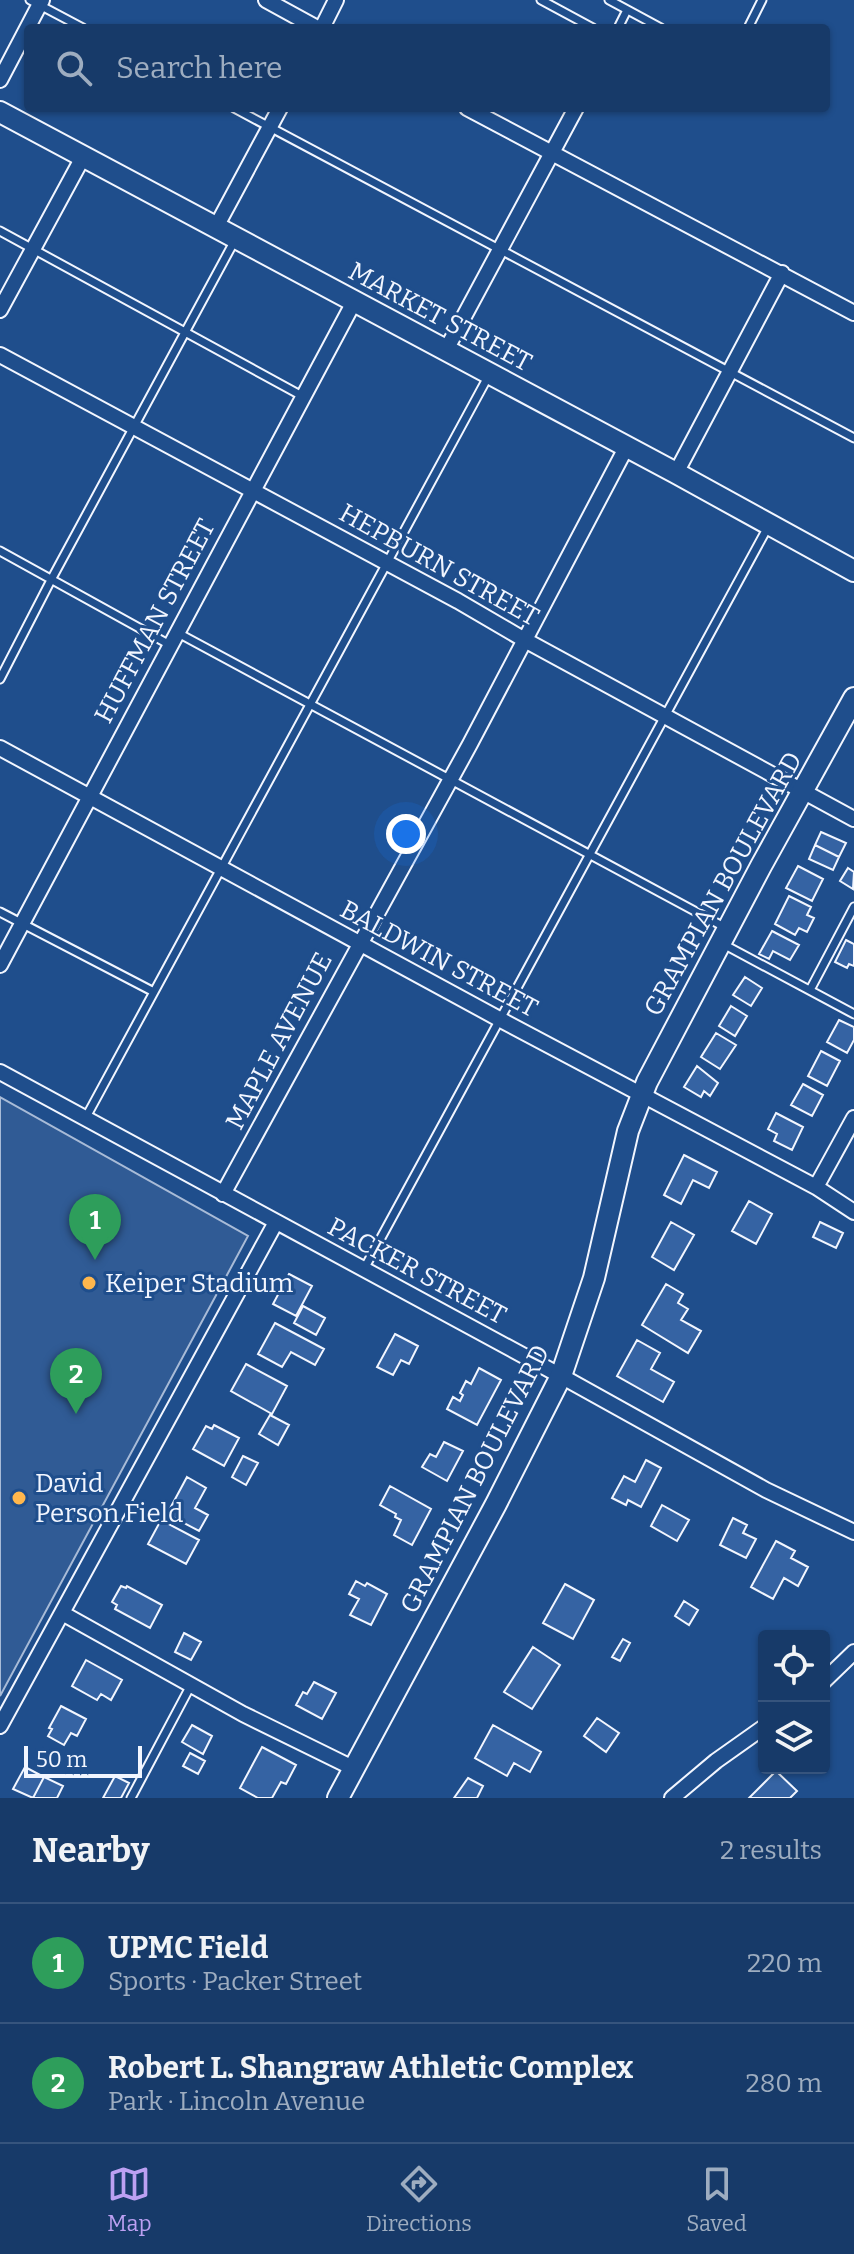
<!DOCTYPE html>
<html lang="en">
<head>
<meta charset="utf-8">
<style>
	body { margin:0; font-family:Bitter,serif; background:#20416f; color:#f1f3f6 }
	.controls { position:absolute; right:24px; bottom:24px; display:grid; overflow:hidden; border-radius:8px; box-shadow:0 2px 6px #0004 }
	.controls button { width:72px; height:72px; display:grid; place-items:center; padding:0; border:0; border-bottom:2px solid #36547d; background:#173a69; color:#f1f3f6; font:40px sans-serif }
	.scale { position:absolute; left:24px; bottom:20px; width:118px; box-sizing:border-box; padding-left:8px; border:4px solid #f2f6ff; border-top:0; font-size:22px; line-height:28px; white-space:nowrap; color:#f2f6ff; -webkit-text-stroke:6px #1f4e8c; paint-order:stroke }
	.you { position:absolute; left:406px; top:834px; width:28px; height:28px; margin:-20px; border:6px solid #fff; border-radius:50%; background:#1a73e8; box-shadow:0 0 0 12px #1a73e833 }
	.badge { display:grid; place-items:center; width:52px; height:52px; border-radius:50%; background:#bca0f2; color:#fff; font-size:26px; font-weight:700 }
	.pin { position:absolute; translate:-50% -66px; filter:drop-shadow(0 2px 4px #0008) }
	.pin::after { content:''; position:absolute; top:42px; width:28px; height:24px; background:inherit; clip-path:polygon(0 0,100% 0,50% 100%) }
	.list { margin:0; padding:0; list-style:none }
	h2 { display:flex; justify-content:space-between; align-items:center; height:104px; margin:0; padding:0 32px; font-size:34px }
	h2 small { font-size:26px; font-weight:400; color:#9eadc0 }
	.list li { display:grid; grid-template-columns:52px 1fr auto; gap:24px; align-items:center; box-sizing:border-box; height:120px; padding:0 32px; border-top:2px solid #36547d }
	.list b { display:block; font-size:30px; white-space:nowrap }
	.list p { margin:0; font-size:26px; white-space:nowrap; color:#9eadc0 }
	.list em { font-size:26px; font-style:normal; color:#9eadc0 }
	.icon { flex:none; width:44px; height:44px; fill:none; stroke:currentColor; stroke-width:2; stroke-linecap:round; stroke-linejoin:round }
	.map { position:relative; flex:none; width:854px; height:1798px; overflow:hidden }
	.search { position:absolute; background:#173a69; box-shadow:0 2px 6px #0004; left:24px; right:24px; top:24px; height:88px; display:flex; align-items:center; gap:20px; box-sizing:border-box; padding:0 28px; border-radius:8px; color:#9eadc0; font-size:30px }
	.sheet { height:344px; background:#173a69 }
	nav { display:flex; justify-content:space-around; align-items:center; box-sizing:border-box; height:112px; border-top:2px solid #36547d; background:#173a69; font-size:22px; color:#9eadc0 }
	nav a { display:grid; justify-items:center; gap:4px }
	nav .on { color:#bca0f2 }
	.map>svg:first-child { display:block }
	.built { fill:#305b95; stroke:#a8bbd7; stroke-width:2 }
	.building { fill:#3563a3; stroke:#f2f6ff; stroke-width:2 }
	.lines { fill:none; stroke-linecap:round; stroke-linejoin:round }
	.lane-casing { stroke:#f2f6ff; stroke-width:11 }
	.street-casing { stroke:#f2f6ff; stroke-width:18 }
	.secondary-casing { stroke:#f2f6ff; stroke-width:24 }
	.lane { stroke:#1f4e8c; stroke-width:7 }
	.street { stroke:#1f4e8c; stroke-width:14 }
	.secondary { stroke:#1f4e8c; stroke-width:20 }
	.poi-dot { fill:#ffb74d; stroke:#1f4e8c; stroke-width:3 }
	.labels { text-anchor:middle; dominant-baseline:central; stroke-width:6; stroke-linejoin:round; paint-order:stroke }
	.street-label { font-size:26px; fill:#f2f6ff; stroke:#1f4e8c }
	.poi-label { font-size:26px; fill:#f2f6ff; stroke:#1f4e8c; text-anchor:start }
</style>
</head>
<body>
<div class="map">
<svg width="854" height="1798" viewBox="0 0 854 1798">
	<rect width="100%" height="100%" fill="#1f4e8c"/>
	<!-- built -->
	<path class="built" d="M0 1097 248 1236 0 1696Z"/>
	<!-- building -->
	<path class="building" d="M821 832 846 843 839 857 815 845Z
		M815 845 839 857 833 870 809 859Z
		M798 866 823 879 812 901 786 888Z
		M848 868 854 872 853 889 840 881Z
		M789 896 811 907 807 915 814 918 807 932 799 928 795 935 775 924Z
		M772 931 799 945 790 960 773 951 769 959 759 954Z
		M846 940 854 944V966L849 964 847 968 835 962Z
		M745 977 762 988 751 1006 733 995Z
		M731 1006 747 1016 735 1036 719 1026Z
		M839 1020 854 1027V1040L847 1053 827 1042Z
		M716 1033 736 1045 720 1069 701 1057Z
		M821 1051 840 1061 827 1086 808 1076Z
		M697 1066 718 1083 710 1096 704 1091 701 1097 684 1087Z
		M803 1084 823 1095 812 1116 791 1105Z
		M776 1113 803 1127 792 1150 774 1141 777 1134 768 1129Z
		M684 1155 717 1172 709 1188 693 1180 681 1204 664 1195Z
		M749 1201 772 1214 756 1244 732 1231Z
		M671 1222 694 1235 674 1270 652 1257Z
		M820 1222 843 1233 836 1248 813 1237Z
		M289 1274 312 1286 296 1316 273 1304Z
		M666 1284 683 1294 678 1303 688 1309 681 1320 701 1331 688 1353 642 1325Z
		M303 1306 325 1318 316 1335 294 1323Z
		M275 1323 324 1349 315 1365 291 1352 282 1367 258 1354Z
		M395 1334 418 1346 409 1364 401 1360 393 1375 377 1367Z
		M637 1340 660 1353 651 1369 674 1382 663 1402 617 1376Z
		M246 1364 287 1386 272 1414 231 1391Z
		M479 1368 501 1380 477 1425 447 1409 453 1397 460 1401 463 1395 460 1393 466 1381 471 1384Z
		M270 1415 289 1425 278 1445 259 1434Z
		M214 1425 239 1438 224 1466 193 1449 206 1426 212 1429Z
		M444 1442 463 1451 447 1481 422 1467 430 1454 436 1457Z
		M243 1456 258 1463 246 1485 232 1477Z
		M646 1460 661 1468 641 1507 628 1500 626 1505 612 1498 624 1476 635 1482Z
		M187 1477 206 1488 195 1508 208 1515 199 1531 167 1514Z
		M390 1486 431 1509 412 1545 394 1535 401 1520 395 1517 396 1514 380 1505Z
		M662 1505 689 1520 677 1541 651 1526Z
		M733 1518 747 1525 743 1533 756 1539 746 1558 720 1545Z
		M161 1520 199 1540 186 1564 148 1544Z
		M776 1541 795 1551 791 1558 808 1567 798 1586 784 1578 773 1599 751 1587Z
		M356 1581 365 1586 367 1583 387 1594 371 1625 350 1615 359 1599 349 1594Z
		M565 1584 594 1600 573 1639 543 1623Z
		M121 1586 126 1588 127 1586 162 1605 150 1628 115 1609 117 1605 112 1602Z
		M684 1601 698 1610 689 1625 675 1616Z
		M184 1633 201 1642 191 1660 175 1652Z
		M623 1639 630 1643 620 1661 612 1657Z
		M533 1647 560 1665 532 1709 504 1692Z
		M86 1660 122 1680 111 1700 101 1694 97 1700 72 1686Z
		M314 1682 336 1693 322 1719 296 1705 303 1692 307 1694Z
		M61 1706 86 1719 77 1736 71 1733 64 1745 48 1736 52 1729 49 1728Z
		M597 1718 619 1733 606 1752 584 1736Z
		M192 1725 212 1736 203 1754 182 1742Z
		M493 1725 541 1752 530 1772 514 1763 507 1776 475 1758Z
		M262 1747 296 1765 286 1784 281 1782 272 1798H258L240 1788Z
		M190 1753 205 1761 198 1774 183 1766Z
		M25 1767 44 1777 33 1798 13 1789Z
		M776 1771 797 1791 790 1798H749Z
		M115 1776 129 1783 121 1798H103Z
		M44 1777 63 1786 57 1798H33Z
		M468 1778 483 1786 477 1798H454Z"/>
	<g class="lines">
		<!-- lane casing -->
		<g class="lane-casing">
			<path id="lane" d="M30 0 83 28
				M541 0 593 28
				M609 0 661 28
				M618 28 627 10
				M748 28 762 0
				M234 108 854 438
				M0 231 304 397
				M0 551 170 645
				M178 633 728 929
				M0 679 51 580 235 240
				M0 912 154 992
				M723 944 854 1014
				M810 990 854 907
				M85 1119 489 375
				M364 1269 769 525
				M131 1798 191 1685"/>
		</g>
		<!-- street casing -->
		<g class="street-casing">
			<path id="street" d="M266 0 317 28
				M322 28 336 0
				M0 80 42 0
				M467 108 854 313
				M216 227 280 108
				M0 310 83 157
				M446 350 576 108
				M0 355 458 601 523 639 854 819
				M676 473 782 273
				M0 748 501 1020 816 1187 854 1212
				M0 965 355 300
				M0 1072 561 1376 766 1490 854 1532
				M816 1187 854 1118
				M223 1194 470 744 627 446
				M62 1613 243 1714 355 1769
				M824 1681 854 1652
				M0 1726 276 1222
				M672 1798 716 1761 764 1727"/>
		</g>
		<!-- secondary casing -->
		<g class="secondary-casing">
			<path id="secondary" d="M0 112 676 473 854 571
				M338 1798 496 1504 561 1376 594 1278 628 1131 647 1082 761 866 854 698"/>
		</g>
		<!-- lane -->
		<use href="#lane" class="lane"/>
		<!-- street -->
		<use href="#street" class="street"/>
		<!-- secondary -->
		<use href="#secondary" class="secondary"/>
	</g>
	<!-- markers -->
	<g class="poi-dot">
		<circle cx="89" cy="1283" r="8"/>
		<circle cx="19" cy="1498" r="8"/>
	</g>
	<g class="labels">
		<!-- street labels -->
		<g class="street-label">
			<text transform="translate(440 317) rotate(28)">MARKET STREET</text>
			<text transform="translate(439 565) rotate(29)">HEPBURN STREET</text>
			<text transform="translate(155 621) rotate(-62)">HUFFMAN STREET</text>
			<text transform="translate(723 884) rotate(-61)">GRAMPIAN BOULEVARD</text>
			<text transform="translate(439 959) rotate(28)">BALDWIN STREET</text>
			<text transform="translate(279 1041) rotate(-62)">MAPLE AVENUE</text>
			<text transform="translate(417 1271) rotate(28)">PACKER STREET</text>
			<text transform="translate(475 1479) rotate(-63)">GRAMPIAN BOULEVARD</text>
		</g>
		<!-- poi labels -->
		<g class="poi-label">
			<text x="105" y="1283">Keiper Stadium</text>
			<text x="35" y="1483">David<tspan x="35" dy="30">Person Field</tspan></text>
		</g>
	</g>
</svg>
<div class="controls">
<button><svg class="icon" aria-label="locate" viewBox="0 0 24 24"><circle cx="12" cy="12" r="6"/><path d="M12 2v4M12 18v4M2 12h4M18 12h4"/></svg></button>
<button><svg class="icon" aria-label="layers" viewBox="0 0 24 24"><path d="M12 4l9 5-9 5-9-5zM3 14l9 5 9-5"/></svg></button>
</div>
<div class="scale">50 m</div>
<div class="you"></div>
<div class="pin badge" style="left:95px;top:1260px;background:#2e9e5b">1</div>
<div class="pin badge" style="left:76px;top:1414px;background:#2e9e5b">2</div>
<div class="search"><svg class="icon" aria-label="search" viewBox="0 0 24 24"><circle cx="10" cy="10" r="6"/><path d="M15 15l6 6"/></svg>Search here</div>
</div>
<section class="sheet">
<h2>Nearby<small>2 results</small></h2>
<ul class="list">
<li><span class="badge" style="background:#2e9e5b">1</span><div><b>UPMC Field</b><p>Sports · Packer Street</p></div><em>220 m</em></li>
<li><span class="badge" style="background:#2e9e5b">2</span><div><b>Robert L. Shangraw Athletic Complex</b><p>Park · Lincoln Avenue</p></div><em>280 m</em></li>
</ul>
</section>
<nav>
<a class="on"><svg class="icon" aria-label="map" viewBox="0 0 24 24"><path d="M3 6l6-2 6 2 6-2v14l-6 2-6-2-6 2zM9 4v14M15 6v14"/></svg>Map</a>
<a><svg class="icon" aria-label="directions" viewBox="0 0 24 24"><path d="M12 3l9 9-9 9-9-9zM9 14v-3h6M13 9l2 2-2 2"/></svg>Directions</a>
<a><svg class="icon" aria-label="saved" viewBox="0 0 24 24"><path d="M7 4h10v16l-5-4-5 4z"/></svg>Saved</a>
</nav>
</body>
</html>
